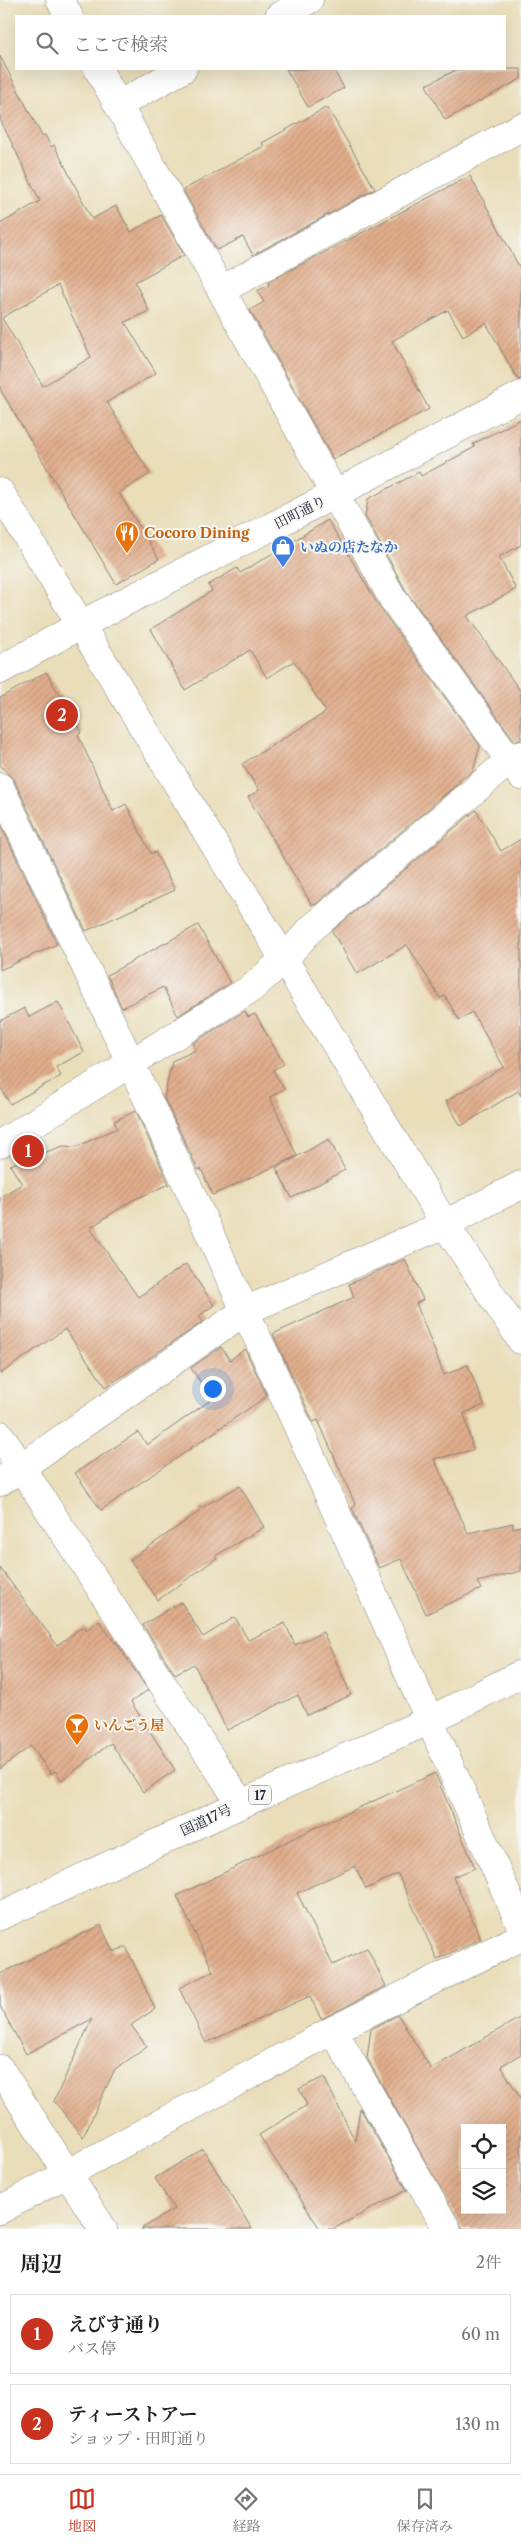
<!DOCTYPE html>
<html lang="ja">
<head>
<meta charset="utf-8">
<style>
	body { margin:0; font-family:"Libre Caslon Text","Noto Serif JP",serif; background:#f6f6f6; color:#222 }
	.controls { position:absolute; right:15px; bottom:15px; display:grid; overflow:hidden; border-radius:0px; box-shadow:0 5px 20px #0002 }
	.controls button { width:45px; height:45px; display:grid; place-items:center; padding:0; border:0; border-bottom:1px solid #e0e0e0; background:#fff; color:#222; font:25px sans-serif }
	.you { position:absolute; left:212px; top:1388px; width:18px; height:18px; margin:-12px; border:4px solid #fff; border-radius:50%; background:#1a73e8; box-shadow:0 0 0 8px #1a73e833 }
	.badge { display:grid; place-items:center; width:32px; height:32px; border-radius:50%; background:#c8321e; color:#fff; font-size:16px; font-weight:700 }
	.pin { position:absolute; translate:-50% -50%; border:2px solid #fff; box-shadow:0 1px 5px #0006 }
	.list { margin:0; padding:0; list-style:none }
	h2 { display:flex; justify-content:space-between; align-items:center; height:65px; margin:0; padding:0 20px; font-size:21px }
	h2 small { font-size:16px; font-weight:400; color:#767676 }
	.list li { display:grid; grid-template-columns:32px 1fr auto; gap:15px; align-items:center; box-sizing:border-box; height:80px; margin:0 10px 10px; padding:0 10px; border:1px solid #e0e0e0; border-radius:0px }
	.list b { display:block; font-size:19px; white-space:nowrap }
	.list p { margin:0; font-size:16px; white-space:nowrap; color:#767676 }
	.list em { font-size:16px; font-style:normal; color:#767676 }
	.icon { flex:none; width:28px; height:28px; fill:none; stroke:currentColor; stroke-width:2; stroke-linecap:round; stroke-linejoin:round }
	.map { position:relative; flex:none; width:521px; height:2229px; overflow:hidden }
	.search { position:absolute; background:#fff; box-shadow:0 5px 20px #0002; left:15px; right:15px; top:15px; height:55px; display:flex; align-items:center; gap:12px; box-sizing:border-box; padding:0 18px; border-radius:0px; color:#767676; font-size:19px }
	.sheet { height:245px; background:#fff }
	nav { display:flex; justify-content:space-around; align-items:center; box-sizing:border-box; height:70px; border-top:1px solid #e0e0e0; background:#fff; font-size:14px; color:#767676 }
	nav a { display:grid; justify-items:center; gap:2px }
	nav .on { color:#c8321e }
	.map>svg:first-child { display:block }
	.building { fill:url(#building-hatch); fill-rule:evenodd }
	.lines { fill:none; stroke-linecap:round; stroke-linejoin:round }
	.minor-casing { stroke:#86807a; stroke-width:29 }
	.highway-casing { stroke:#86807a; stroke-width:29 }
	.minor { stroke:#fff; stroke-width:28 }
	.highway { stroke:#fff; stroke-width:28 }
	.labels { text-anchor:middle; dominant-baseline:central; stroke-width:4; stroke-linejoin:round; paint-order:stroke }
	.shield { fill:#f6f6f2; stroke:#626272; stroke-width:1 }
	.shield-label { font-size:12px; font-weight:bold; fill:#22223b }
	.street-label { font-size:14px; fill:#22223b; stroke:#f6f6f2 }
	.food-label { font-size:14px; font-weight:bold; fill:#c56008; stroke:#f6f6f2; text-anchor:start }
	.shop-label { font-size:14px; font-weight:bold; fill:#366cbe; stroke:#f6f6f2; text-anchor:start }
</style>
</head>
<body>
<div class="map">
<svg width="521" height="2229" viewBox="0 0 521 2229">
	<defs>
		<pattern id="building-hatch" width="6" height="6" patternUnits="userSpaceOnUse" patternTransform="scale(1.25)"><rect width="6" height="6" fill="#e1ae8c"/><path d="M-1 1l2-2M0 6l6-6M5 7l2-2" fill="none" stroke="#c1957a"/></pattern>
	</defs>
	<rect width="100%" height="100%" fill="#f6f6f2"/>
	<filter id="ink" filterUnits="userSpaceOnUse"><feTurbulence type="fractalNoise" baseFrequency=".02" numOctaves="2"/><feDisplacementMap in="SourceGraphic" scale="10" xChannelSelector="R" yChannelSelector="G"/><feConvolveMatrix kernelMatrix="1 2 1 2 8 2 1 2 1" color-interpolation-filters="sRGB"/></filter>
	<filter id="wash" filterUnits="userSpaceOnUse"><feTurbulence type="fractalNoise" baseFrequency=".0096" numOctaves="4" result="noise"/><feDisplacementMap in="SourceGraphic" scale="20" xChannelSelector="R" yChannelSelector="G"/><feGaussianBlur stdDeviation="1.12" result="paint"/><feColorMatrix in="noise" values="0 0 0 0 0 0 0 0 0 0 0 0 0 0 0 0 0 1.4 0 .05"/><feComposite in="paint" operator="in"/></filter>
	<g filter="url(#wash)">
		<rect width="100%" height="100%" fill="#eadeba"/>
		<g id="blocks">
			<!-- building -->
			<path class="building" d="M0 56 42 136 45 135 51 147 54 145 92 219 116 206 131 232 161 215 184 255 135 282 149 311 125 322 156 373 107 402 150 474 119 493 159 559 116 584 0 389V224L40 201 0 119ZM58 285 91 357 43 386 2 318Z
				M286 69H333L344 88 308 107Z
				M458 69H521V79L445 120 426 85Z
				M327 107 375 189 253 255 243 237 217 250 183 190 264 146 262 143Z
				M470 176 521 270V379L518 380 486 323 463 336 448 310 392 341 429 409 333 459 250 310 264 302 257 291 269 285 268 282Z
				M521 419V545L499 557 516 589 467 616 521 692V740L515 741 406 591 365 516 368 499 419 472 421 476 475 447 473 444Z
				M328 520 380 608 480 746 473 771 459 781 460 782 316 904 312 905 248 797 259 790 242 764 326 712 294 661 267 678 250 650 185 690 151 629 212 591 208 585 237 568 240 573Z
				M46 672 82 732 78 735 113 811 126 804 151 854 155 852 175 890 86 931 14 780 0 765V698Z
				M476 810 501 851 521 839V1096L518 1091 461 1126 446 1101 504 1067 472 1012 459 1020 445 996 440 998 407 945 357 974 332 931Z
				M0 823 57 944 0 970Z
				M198 925 230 983 178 1016 163 987 122 1008 107 975Z
				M58 1002 84 1052 56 1067 61 1076 10 1104 0 1086V1021L24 1008 29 1017Z
				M245 1011 248 1017 255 1014 284 1064 273 1070 284 1089 270 1097 297 1156 213 1195 201 1169 198 1170 164 1098 172 1061 196 1050 193 1043Z
				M136 1111 169 1184 131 1201 90 1228 138 1297 186 1264 214 1305 199 1316 203 1322 106 1387 65 1329 0 1374V1197L22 1184 10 1165 63 1146 76 1147 117 1128 114 1121Z
				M329 1139 345 1170 292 1198 276 1168Z
				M405 1259 423 1300 416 1303 444 1375 468 1365 484 1405 464 1413 473 1450 434 1459 468 1533 513 1523V1528L521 1526V1571L477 1582 481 1589 426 1614 401 1559 379 1568 352 1508 356 1506 318 1420 313 1422 273 1334 354 1297 349 1284Z
				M221 1347 230 1360 245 1349 267 1396 101 1510 75 1473 138 1432 147 1445 212 1399 191 1368Z
				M240 1486 264 1527 215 1556 217 1558 158 1600 130 1560 200 1511 199 1509Z
				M0 1568 57 1645 84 1626 87 1630 99 1621 115 1643 116 1642 148 1690 131 1702 175 1770 143 1792 111 1743 62 1780 55 1771 51 1774 31 1746 0 1769Z
				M181 1602 203 1637 235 1617 248 1640 285 1623 295 1645 323 1632 351 1695 307 1715 298 1695 227 1730 194 1664 175 1674 143 1625Z
				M435 1773 475 1868 453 1877 481 1939 437 1959 398 1874 366 1889 355 1866 297 1893 333 1965 367 1948 386 1986 321 2019 310 1996 206 2043 179 1988 213 1971 177 1896 312 1829Z
				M101 1925 113 1952 126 1947 155 2009 131 2025 147 2047 115 2069 83 2137 54 2101 92 2019 26 2054 0 2006V1974Z
				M398 2015 431 2069 521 2017V2054L501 2066 521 2099V2229H463L462 2227 367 2058 371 2029ZM465 2128H502V2210H465Z
				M324 2077 355 2141 360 2108 407 2190 333 2229H320L259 2135 307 2105 299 2089Z
				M203 2149 252 2229H141L174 2209 155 2178Z"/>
		</g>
	</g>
	<g filter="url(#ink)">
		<use href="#blocks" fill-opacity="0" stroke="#86807a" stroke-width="1"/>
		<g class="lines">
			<!-- minor casing -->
			<g class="minor-casing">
				<path id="minor" d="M60 0 69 16
					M279 16 309 0
					M98 69 393 599 521 776
					M118 105 183 69
					M221 290 521 127
					M0 492 445 1224 521 1340
					M0 670 80 625 335 494 521 395
					M0 787C181 1164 352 1544 521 1926
					M0 1144 252 988 283 960 312 928 509 761 521 755
					M0 1435 241 1804
					M0 1482 245 1311 445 1224 521 1185
					M333 2030 447 2229
					M0 2069 103 2229
					M0 2210 333 2030 521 1937"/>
			</g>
			<!-- highway casing -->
			<g class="highway-casing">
				<path id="highway" d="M0 1916 241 1804 430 1720 521 1674"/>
			</g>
			<!-- minor -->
			<use href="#minor" class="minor"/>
			<!-- highway -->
			<use href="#highway" class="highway"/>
		</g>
	</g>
	<!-- icons -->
	<defs>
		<g id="restaurant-pin" transform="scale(1.25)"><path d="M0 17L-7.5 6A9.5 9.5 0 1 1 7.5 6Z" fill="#e8710a" stroke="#f6f6f2"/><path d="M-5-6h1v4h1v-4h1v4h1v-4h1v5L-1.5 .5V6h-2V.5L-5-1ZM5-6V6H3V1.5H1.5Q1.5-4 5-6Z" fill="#fff"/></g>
		<g id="shop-pin" transform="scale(1.25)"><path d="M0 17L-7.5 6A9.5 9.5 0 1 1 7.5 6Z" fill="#3f7fe0" stroke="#f6f6f2"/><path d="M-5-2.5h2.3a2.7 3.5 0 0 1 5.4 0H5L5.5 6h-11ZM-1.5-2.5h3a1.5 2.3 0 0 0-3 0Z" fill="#fff"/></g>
		<g id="bar-pin" transform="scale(1.25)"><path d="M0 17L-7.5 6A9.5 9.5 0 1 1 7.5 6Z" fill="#e8710a" stroke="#f6f6f2"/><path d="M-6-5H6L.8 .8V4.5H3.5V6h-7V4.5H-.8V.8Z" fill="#fff"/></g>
	</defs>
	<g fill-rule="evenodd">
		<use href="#restaurant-pin" x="127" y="533"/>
		<use href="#shop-pin" x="283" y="547"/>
		<use href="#bar-pin" x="77" y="1725"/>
	</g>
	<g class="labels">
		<!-- shield labels -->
		<rect class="shield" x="249" y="1785.5" width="22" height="19" rx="4"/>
		<g class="shield-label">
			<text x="260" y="1795">17</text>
		</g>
		<!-- street labels -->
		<g class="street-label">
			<text transform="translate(300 512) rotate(-27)">田町通り</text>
			<text transform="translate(206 1820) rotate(-25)">国道17号</text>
		</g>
		<!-- food labels -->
		<g class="food-label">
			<text x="144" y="533">Cocoro Dining</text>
			<text x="94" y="1725">いんごう屋</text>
		</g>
		<!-- shop labels -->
		<g class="shop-label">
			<text x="300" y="547">いぬの店たなか</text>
		</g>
	</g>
</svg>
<div class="controls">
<button><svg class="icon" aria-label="locate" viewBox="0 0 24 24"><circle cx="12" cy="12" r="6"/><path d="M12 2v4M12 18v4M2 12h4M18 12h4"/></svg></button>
<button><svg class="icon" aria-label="layers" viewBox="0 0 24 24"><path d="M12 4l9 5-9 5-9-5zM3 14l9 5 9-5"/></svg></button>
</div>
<div class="you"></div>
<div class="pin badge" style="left:28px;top:1151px">1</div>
<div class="pin badge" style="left:62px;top:715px">2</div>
<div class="search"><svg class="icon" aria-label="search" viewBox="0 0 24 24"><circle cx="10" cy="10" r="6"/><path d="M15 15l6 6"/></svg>ここで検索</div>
</div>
<section class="sheet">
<h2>周辺<small>2件</small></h2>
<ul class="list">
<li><span class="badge">1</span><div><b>えびす通り</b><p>バス停</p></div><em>60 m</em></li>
<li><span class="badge">2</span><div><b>ティーストアー</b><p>ショップ · 田町通り</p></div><em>130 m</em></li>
</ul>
</section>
<nav>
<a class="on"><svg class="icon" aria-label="map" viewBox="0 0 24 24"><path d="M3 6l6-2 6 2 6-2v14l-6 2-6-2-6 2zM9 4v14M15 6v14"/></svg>地図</a>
<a><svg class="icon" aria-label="directions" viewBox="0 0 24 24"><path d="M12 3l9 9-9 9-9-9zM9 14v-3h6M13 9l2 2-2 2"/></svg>経路</a>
<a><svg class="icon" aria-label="saved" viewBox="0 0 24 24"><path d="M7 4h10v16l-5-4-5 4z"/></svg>保存済み</a>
</nav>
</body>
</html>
